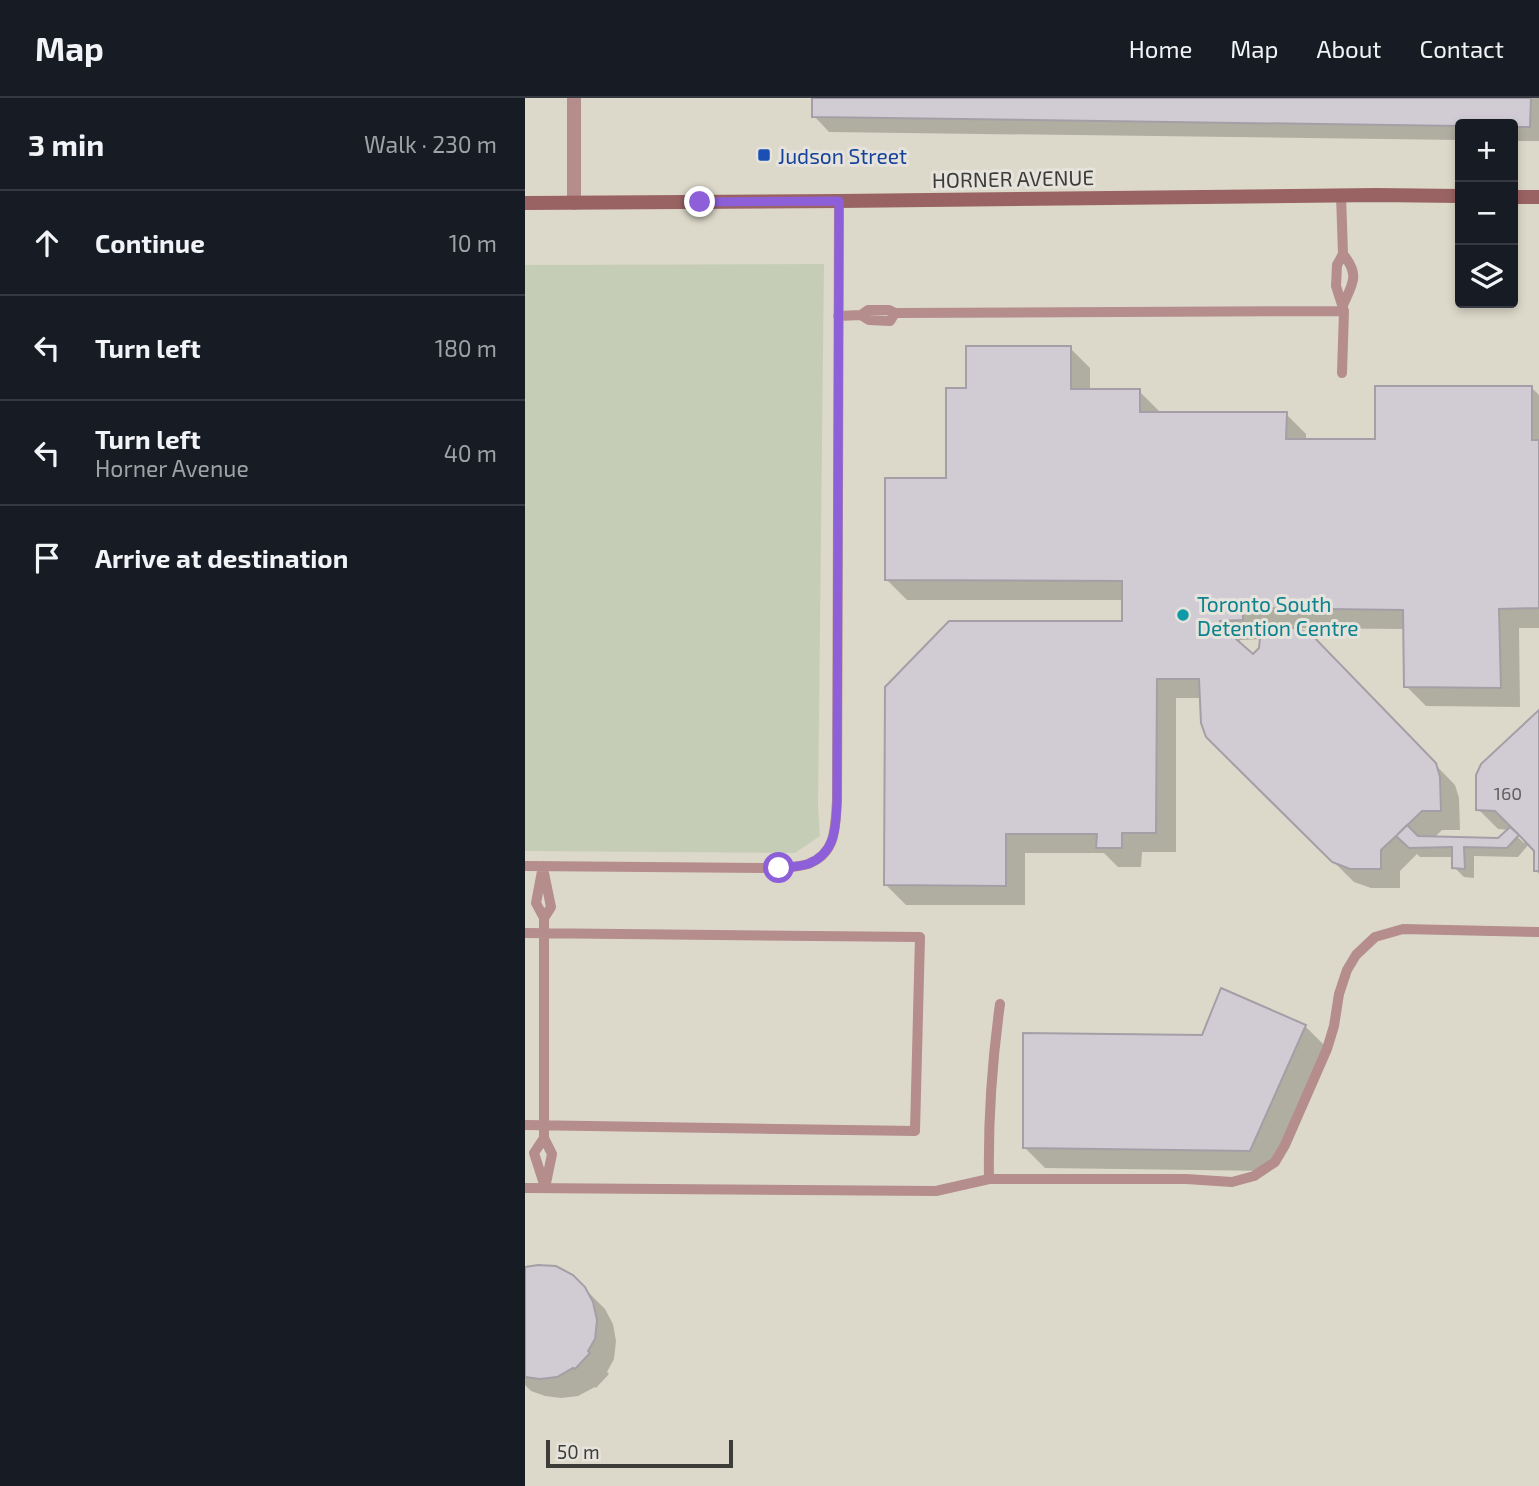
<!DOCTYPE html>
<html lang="en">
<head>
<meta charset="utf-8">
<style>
	body { margin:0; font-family:"Exo 2",sans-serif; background:#242831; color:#f1f3f6 }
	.controls { position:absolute; right:21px; top:21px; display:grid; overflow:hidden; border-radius:7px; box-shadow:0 4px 10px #0003 }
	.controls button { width:63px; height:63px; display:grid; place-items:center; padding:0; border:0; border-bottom:2px solid #363941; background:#171b24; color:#f1f3f6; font:35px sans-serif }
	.scale { position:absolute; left:21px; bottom:18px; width:187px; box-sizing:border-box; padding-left:7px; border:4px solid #3d3c39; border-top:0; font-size:19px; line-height:24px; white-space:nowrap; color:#3d3c39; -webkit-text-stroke:5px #e5e3db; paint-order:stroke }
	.stop { position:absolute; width:21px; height:21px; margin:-16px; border:5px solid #8d60da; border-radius:50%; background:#fff }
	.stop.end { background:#8d60da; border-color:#fff; box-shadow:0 2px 7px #0008 }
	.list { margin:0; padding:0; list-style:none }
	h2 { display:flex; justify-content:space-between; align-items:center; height:91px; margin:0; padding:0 28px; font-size:30px }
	h2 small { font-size:23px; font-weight:400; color:#9ea1a6 }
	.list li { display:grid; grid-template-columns:46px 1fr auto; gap:21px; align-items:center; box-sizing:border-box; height:105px; padding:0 28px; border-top:2px solid #363941 }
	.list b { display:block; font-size:26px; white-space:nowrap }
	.list p { margin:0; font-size:23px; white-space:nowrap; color:#9ea1a6 }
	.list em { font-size:23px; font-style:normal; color:#9ea1a6 }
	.icon { flex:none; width:38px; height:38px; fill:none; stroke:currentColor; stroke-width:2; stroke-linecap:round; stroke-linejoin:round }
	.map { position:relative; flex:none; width:1014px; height:1388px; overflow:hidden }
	header { display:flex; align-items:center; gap:42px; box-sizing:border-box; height:98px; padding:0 35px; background:#171b24; border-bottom:2px solid #363941 }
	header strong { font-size:33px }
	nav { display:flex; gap:38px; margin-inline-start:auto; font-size:24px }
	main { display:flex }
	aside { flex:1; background:#171b24 }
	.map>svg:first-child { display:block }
	.built { fill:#ddd9ca; fill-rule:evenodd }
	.green { fill:#c6cdb6 }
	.shadow { fill:#0003; fill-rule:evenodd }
	.building { fill:#d1ccd3; stroke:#a49fa6; stroke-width:2 }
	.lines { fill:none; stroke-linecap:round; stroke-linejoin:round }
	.service { stroke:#b48d8c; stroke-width:10 }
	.tertiary { stroke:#b48d8c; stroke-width:14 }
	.secondary { stroke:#9a6363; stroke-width:14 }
	.route { stroke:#8d60da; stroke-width:9 }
	.transit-dot { fill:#1a4fb4; stroke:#e5e3db; stroke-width:2.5 }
	.culture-dot { fill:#0f9aa8; stroke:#e5e3db; stroke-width:2.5 }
	.labels { text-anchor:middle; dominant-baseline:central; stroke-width:6; stroke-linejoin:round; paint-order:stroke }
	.number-label { font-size:18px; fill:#626060 }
	.transit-label { font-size:21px; fill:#164399; stroke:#e5e3db; text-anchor:start }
	.street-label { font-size:21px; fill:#3d3c39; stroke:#e5e3db }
	.culture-label { font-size:21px; fill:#0d838f; stroke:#e5e3db; text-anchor:start }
</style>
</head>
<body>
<header>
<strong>Map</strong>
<nav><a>Home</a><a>Map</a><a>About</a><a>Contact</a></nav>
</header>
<main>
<aside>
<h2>3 min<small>Walk · 230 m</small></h2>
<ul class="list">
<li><svg class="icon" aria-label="ahead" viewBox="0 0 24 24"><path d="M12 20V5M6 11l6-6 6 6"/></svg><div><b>Continue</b></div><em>10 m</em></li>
<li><svg class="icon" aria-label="left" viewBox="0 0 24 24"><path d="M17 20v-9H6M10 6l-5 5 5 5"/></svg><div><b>Turn left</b></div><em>180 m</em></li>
<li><svg class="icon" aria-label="left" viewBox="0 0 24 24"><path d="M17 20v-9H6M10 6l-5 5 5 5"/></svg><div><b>Turn left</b><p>Horner Avenue</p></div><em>40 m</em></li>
<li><svg class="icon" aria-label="arrive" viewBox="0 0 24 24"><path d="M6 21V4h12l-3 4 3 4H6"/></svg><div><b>Arrive at destination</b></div></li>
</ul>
</aside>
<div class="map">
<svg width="1014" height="1388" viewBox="0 0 1014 1388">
	<rect width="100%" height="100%" fill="#e5e3db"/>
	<!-- built -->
	<path class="built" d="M0 0H1014V1388H0ZM935 26H988V205H935Z"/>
	<!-- green -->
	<path class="green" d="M299 166 293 709 295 738 270 755 0 753V167Z"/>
	<!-- shadow -->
	<path class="shadow" d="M289 0H1014V43H988V26H935V42L304 34 289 18Z
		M545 250 565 270V293H614L634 313V316H761L781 336V343H852L1007 290 1014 297V530H994L995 609 901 608 881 588 880 531 764 530 805 558 930 687 934 700 935 732H917L909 740 974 741 984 732 973 731 953 711 1014 615V776L1010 772V752L1004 746 993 759 949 758V780L939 779 929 769V759H895L892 756 875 773V790H846L829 784 682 638 677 600H651V754H617L616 769H593L579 755H500V807H381L361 787 599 525V502H382L362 482 423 382 443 292ZM737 541 736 551 729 559 714 547 715 542ZM985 732H991L1001 743 999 745Z
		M780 928 800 948 745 1073 520 1070 500 1050Z
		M0 1170 47 1178 80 1211 88 1226 91 1243 89 1261 82 1274 84 1276 71 1290 70 1289 53 1298 36 1300 20 1298 6 1293 0 1287Z"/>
	<!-- building -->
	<path class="building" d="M287 0H1006L1005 29H988V26H935V28L287 19Z
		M441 248H546V291H615V314H762L761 341H850V288H1007V342H1014V510L974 511 976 590 879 589 878 512 718 510V522L695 523V527L728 556 734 550 736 530H770L786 536 911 665 915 679 916 713H897L871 738 856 752V771H825L807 764 681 639 676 625 674 581H632L631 735H597V750H571L572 736H481V788L359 787 360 589 424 523H597V483L360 482V380H421V290H441Z
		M1014 612V773H1009V753L994 737 970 713 951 712V677L956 666Z
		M882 727 893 738 973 740 985 729 994 737 982 750 939 749 940 771 927 770V749L884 750 871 738Z
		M696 890 781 927 725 1053 498 1050V935L677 937Z
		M13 1167 31 1168 48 1177 60 1189 68 1204 72 1222 70 1241 63 1253 65 1255 50 1271 48 1270 32 1279 15 1281 0 1279V1169Z"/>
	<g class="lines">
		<!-- service -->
		<path class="service" d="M816 97 818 156 812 167 811 188 819 213 817 275
			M818 156C835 177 828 185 818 207
			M336 217 344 222 365 223 370 215
			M313 218 336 217 343 212H364L370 215 819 213
			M0 768 254 770C263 769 274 769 283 766 312 755 310 729 312 703L314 103
			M18 768 11 805 19 820V1040L27 1056 20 1090
			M19 820 26 809 19 775
			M0 835 395 839 390 1033 0 1027
			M19 1040 9 1055 20 1089
			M464 1081C463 1023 467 964 475 906
			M0 1090 411 1093 464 1081H661L707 1084 729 1078 750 1064 760 1047 802 951 809 928 814 896 822 872 831 857 850 839 878 831 1014 834"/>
		<!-- tertiary -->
		<path class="tertiary" d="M49 105V0"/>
		<!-- secondary -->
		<path class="secondary" d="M988 99H1014
			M0 105 314 103 851 97 935 98"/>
	</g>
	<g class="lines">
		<!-- route -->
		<path class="route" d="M175 104 314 103 312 703C311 729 311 755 283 766 274 769 263 769 254 770"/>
	</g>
	<!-- markers -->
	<rect class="transit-dot" x="232" y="50" width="14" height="14" rx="3.5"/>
	<circle class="culture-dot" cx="658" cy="517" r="7"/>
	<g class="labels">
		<!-- number labels -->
		<g class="number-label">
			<text x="983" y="695">160</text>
		</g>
		<!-- transit labels -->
		<g class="transit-label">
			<text x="253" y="57">Judson Street</text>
		</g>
		<!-- street labels -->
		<g class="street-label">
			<text transform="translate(488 80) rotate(-1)">HORNER AVENUE</text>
		</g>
		<!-- culture labels -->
		<g class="culture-label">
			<text x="672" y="505">Toronto South<tspan x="672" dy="24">Detention Centre</tspan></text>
		</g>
	</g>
</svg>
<div class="controls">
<button>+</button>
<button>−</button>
<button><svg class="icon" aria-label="layers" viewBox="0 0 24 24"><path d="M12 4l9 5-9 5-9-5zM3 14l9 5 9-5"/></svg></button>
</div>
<div class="scale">50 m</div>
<div class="stop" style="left:254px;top:770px"></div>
<div class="stop end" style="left:175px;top:104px"></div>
</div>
</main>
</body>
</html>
